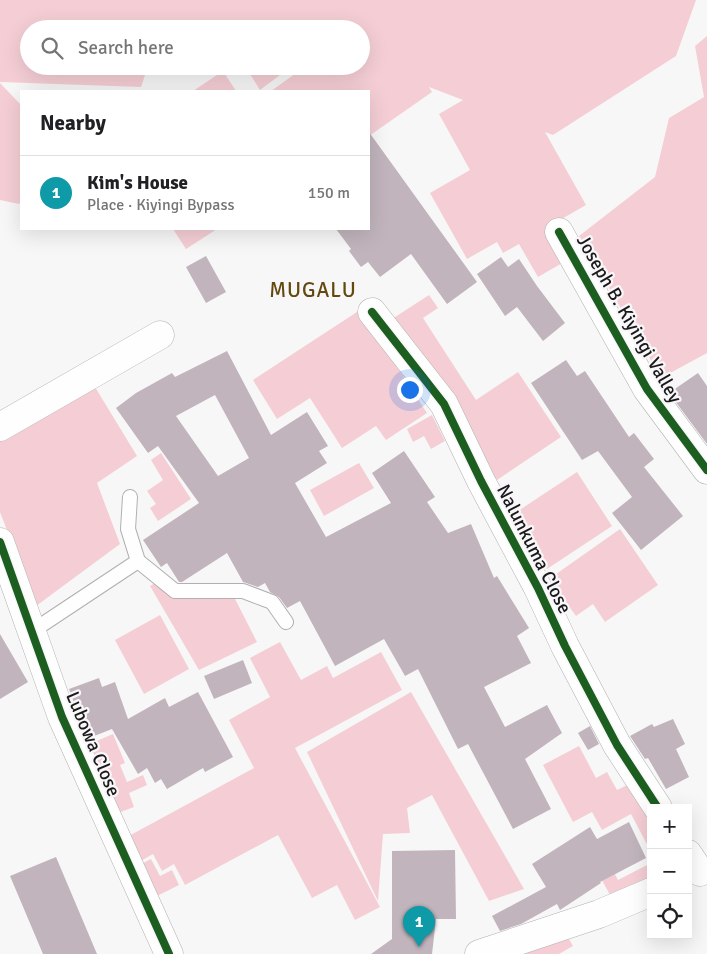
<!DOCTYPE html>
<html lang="en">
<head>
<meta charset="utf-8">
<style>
	body { margin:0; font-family:Signika,sans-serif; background:#f2f2f2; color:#202124 }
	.controls { position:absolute; right:15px; bottom:15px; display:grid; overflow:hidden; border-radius:0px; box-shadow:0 5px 20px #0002 }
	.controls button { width:45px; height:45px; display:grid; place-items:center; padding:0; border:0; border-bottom:1px solid #e0e0e0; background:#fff; color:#202124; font:25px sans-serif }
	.you { position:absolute; left:409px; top:389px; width:18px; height:18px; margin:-12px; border:4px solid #fff; border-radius:50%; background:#1a73e8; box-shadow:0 0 0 8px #1a73e833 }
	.badge { display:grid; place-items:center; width:32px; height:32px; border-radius:50%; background:#676767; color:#fff; font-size:16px; font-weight:700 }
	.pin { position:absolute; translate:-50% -41px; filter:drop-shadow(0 1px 2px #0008) }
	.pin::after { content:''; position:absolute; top:26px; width:18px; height:15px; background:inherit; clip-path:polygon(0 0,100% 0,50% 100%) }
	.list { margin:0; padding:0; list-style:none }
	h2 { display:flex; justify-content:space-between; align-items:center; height:65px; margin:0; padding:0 20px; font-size:21px }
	h2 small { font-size:16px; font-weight:400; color:#757577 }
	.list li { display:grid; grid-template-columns:32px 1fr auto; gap:15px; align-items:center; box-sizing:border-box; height:75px; padding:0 20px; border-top:1px solid #e0e0e0 }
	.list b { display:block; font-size:19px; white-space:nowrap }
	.list p { margin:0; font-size:16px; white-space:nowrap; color:#757577 }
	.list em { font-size:16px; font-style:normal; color:#757577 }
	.icon { flex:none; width:28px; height:28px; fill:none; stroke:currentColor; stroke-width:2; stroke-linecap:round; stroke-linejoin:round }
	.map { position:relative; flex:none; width:707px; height:954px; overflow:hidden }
	.search { position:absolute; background:#fff; box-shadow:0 5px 20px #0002; left:20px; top:20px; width:350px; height:55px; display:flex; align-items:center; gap:12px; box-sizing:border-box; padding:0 18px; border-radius:28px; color:#757577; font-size:19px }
	.panel { position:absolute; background:#fff; box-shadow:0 5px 20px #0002; left:20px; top:90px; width:350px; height:140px; border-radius:0px }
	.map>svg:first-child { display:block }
	.green { fill:#f5ced5 }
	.building { fill:#c1b4bc; fill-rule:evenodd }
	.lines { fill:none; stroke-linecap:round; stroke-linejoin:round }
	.lane-casing { stroke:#b0b0b0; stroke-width:16 }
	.street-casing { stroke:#b0b0b0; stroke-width:29 }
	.lane { stroke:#fefefe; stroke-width:14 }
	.street { stroke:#fefefe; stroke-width:28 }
	.cycleway-casing { stroke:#f8f6f8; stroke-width:11 }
	.cycleway { stroke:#1b5e20; stroke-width:8 }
	.labels { text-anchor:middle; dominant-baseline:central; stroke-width:4.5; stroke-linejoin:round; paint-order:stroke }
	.street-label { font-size:19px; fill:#1a191a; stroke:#f8f6f8 }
	.quarter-label { font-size:21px; letter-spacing:1px; fill:#62490e; stroke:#f8f6f8 }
</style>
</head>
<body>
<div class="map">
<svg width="707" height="954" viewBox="0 0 707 954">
	<rect width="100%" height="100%" fill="#f7f7f7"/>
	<!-- green -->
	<path class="green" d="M0 0H696L676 56 553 135 545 132 586 205 546 228 564 262 538 277 519 244 503 253 497 242 467 259 430 193 470 170 439 114 463 100 429 87 432 92 369 136V91H271L306 66H361V29H29V66H148L141 87 0 82Z
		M707 36V353L661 378 579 236 655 177 669 118 704 97 695 46Z
		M245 66H292L260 90Z
		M223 71 236 91H193Z
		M0 83 21 105V201L19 204 0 200Z
		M173 229H217L186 249Z
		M429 295 438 308 423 318 476 400 518 372 561 437 497 480 392 319Z
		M360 310 427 413 386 440 376 426 342 448 310 398 277 419 253 380Z
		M95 387 137 456 97 483 120 544 36 606 0 512V439Z
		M432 415 445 441 431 449 424 436 413 442 407 429Z
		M161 453 191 499 158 521 150 508 156 504 147 491 163 480 151 460Z
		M359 463 374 488 324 516 310 490Z
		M577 472 612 526 547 569 512 515Z
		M620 529 658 585 605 622 593 604 576 616 549 579Z
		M155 583 234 597 257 642 199 670 150 586Z
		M160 615 189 669 144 694 115 640Z
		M280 642 301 680 327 666 333 678 381 652 402 690 295 748 380 907 355 920 337 885 312 898 278 835 185 885 174 864 162 871 153 854 139 862 127 837 254 768 229 720 270 697 250 658Z
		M411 692 524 889 489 901 432 795 407 808 410 833 383 834 378 901 307 752Z
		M113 734 125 763 120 765 127 782 143 775 147 785 129 793 134 807 118 813 85 746Z
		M579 746 596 778 607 772 617 790 635 781 651 810V852L631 814 602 830 592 812 573 822 543 765Z
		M604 853 618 880 651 863V901L622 917 591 860Z
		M151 859 160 876 172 870 179 885 153 898 137 866Z
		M555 915 573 946 559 954H489Z"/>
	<!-- building -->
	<path class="building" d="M369 132 477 282 447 304 411 254 380 277 368 262 361 267 349 251 351 249 336 229H369Z
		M206 256 226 292 206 303 186 267Z
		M501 257 508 267 519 259 537 286 565 323 543 341 517 307 505 316 477 274Z
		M227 351 271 435 307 412 328 446 319 451 327 463 295 483 326 537 391 503 372 473 404 451 435 497 427 502 448 533 471 524 494 578 497 576 529 628 517 636 531 663 484 687 505 727 547 705 562 733 525 759 551 809 513 829 468 744 458 749 418 669 405 676 384 639 335 666 300 601 287 608 279 597 270 592 265 583 258 587 243 582 227 553 182 582H179L167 563 161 567 143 540 199 503 158 446 148 453 116 408 136 393 172 373 175 377ZM215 395 249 458 218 476 176 416Z
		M566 360 577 376 585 371 629 437 634 433 654 459 644 467 683 516 641 550 612 513 632 497 598 451 582 460 531 383Z
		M698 373 707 386V444L669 393Z
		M0 634 28 682 0 699Z
		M243 660 252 683 214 699 204 676Z
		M99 678 102 687 115 682 128 719 165 698 169 707 198 692 233 757 205 772 203 768 167 789 161 779 155 783 147 768 138 774 112 729 89 738 77 711 69 689Z
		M673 719 685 744 676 749 689 777 666 789 648 758 645 759 630 736 652 724 654 727Z
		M590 726 599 744 588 750 578 733Z
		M629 822 646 858 600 882 601 883 560 910 557 904 521 924 500 931 492 916 546 887 532 864 590 827 597 839Z
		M455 850 456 919H436L432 954H371L392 939V851Z
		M56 857 97 954H43L10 876Z"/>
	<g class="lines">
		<!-- lane casing -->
		<g class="lane-casing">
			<path id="lane" d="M130 497 128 529 138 561
				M31 632 138 561 175 591H243L272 602 286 622"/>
		</g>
		<!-- street casing -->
		<g class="street-casing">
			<path id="street" d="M559 232 647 389 707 470
				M372 312 444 404 481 481 538 588 565 646 617 745 658 808
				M0 427 160 335
				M0 542 62 717 169 954
				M688 854 700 872
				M479 954 599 914 651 892"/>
		</g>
		<!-- lane -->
		<use href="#lane" class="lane"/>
		<!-- street -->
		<use href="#street" class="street"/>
		<!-- cycleway casing -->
		<g class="cycleway-casing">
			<path id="cycleway" d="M559 232 647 389 707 470
				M372 312 444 404 481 481 538 588 565 646 617 745 658 808
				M0 542 62 717 169 954"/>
		</g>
		<!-- cycleway -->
		<use href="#cycleway" class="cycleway"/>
	</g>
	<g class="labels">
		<!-- street labels -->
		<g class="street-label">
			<text transform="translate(629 319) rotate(60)">Joseph B. Kiyingi Valley</text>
			<text transform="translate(534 549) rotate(63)">Nalunkuma Close</text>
			<text transform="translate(93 744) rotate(67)">Lubowa Close</text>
		</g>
		<!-- quarter labels -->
		<g class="quarter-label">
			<text x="313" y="290">MUGALU</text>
		</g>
	</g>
</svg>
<div class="controls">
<button>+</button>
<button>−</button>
<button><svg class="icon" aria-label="locate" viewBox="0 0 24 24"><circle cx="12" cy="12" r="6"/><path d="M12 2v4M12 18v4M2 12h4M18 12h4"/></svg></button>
</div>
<div class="you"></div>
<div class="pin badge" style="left:419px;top:947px;background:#0f9aa8">1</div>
<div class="search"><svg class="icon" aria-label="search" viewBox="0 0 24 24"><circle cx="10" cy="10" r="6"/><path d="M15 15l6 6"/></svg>Search here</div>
<section class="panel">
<h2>Nearby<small></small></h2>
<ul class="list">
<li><span class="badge" style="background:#0f9aa8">1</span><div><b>Kim's House</b><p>Place · Kiyingi Bypass</p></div><em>150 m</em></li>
</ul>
</section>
</div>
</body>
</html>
